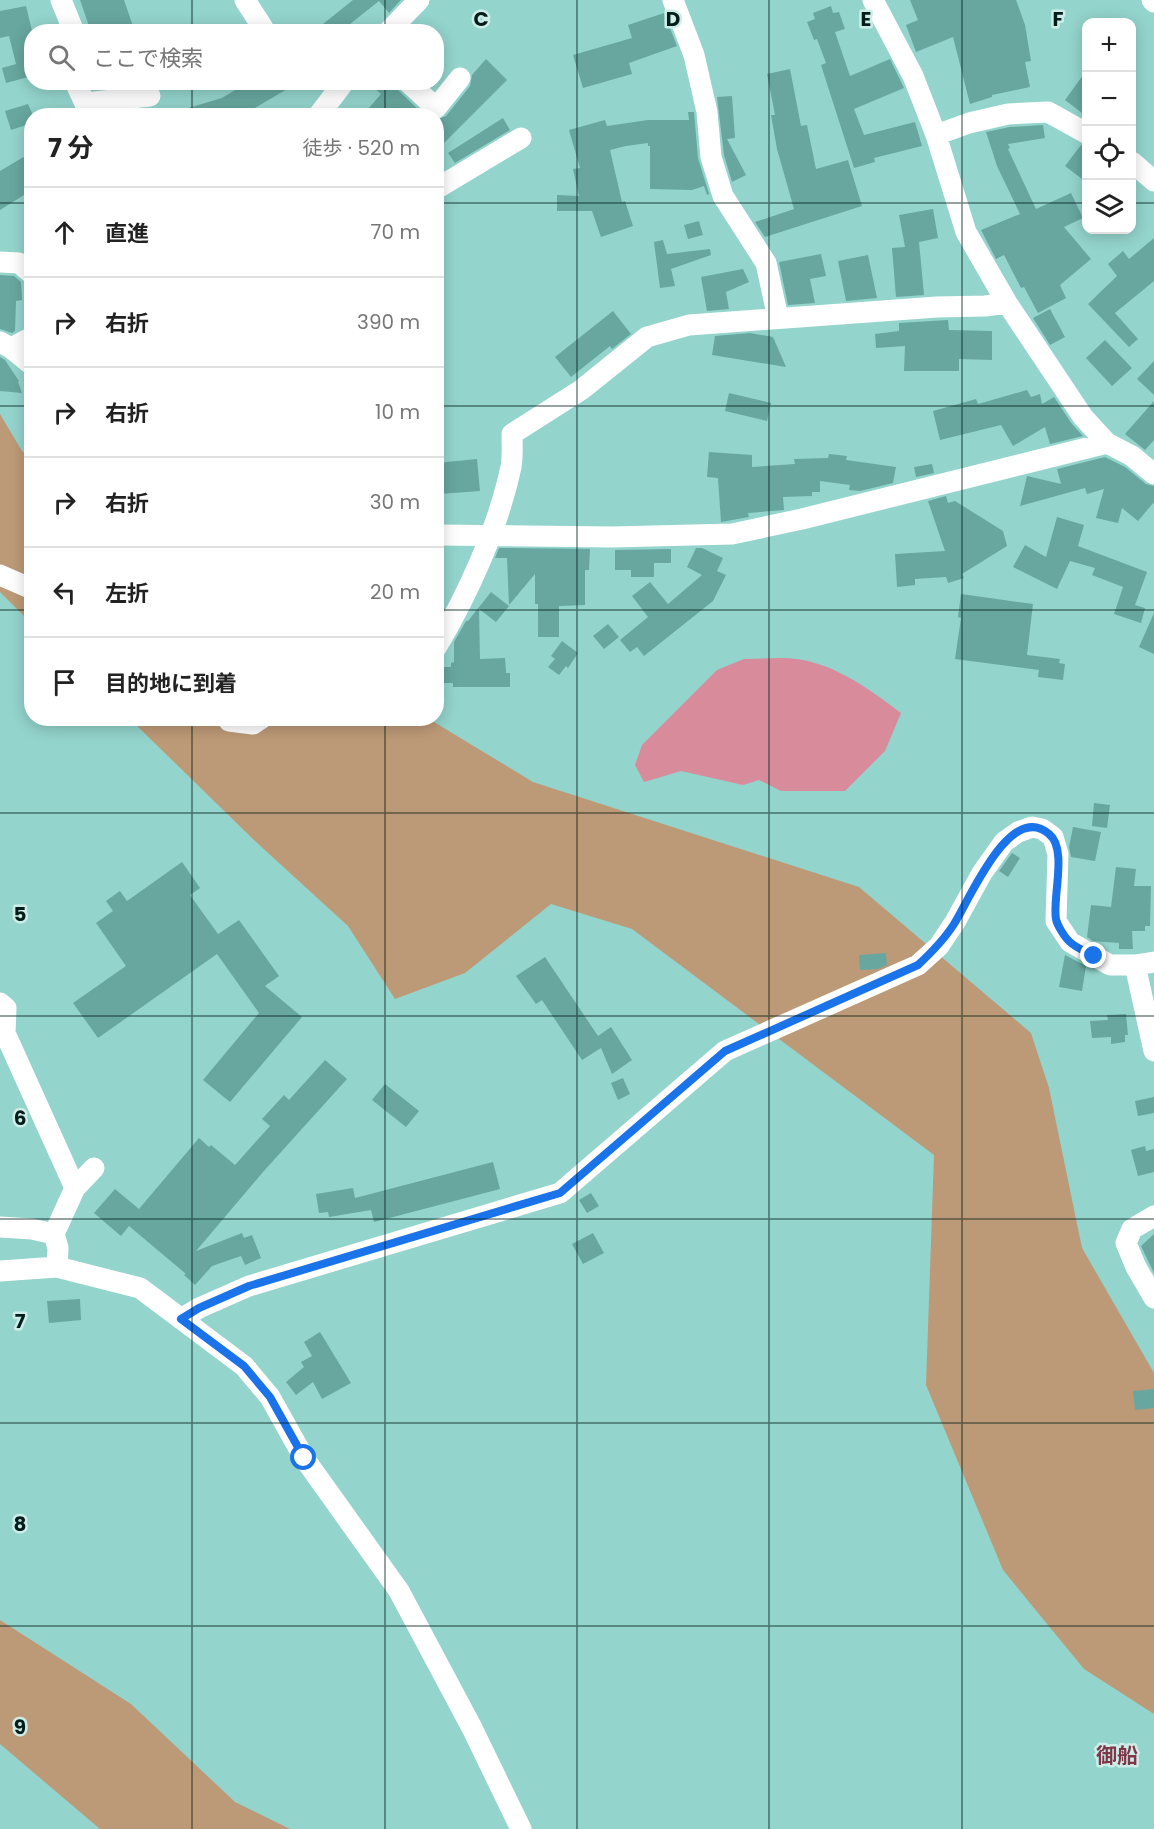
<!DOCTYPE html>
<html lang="ja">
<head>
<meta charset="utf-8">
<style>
	body { margin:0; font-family:Poppins,"Noto Sans JP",sans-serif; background:#f6f6f6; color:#222 }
	.controls { position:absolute; right:18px; top:18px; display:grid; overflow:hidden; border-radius:12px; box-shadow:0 3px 15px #0003 }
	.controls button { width:54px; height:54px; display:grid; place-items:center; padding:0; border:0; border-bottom:2px solid #e0e0e0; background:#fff; color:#222; font:30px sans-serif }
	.stop { position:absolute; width:18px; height:18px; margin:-14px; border:4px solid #1a73e8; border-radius:50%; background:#fff }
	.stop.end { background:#1a73e8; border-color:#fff; box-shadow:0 2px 6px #0008 }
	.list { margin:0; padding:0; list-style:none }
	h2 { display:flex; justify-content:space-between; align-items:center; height:78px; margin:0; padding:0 24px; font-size:26px }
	h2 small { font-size:20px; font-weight:400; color:#767676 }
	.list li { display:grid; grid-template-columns:39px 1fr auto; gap:18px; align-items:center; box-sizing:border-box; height:90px; padding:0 24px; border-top:2px solid #e0e0e0 }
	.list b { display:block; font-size:22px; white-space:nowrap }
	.list em { font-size:20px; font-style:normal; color:#767676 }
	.icon { flex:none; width:33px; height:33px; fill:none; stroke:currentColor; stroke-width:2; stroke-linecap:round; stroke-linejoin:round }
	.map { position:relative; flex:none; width:1154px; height:1829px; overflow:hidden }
	.search { position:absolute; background:#fff; box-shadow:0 3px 15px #0003; left:24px; top:24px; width:420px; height:66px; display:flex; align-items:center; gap:15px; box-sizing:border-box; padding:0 21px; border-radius:24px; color:#767676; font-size:22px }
	.panel { position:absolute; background:#fff; box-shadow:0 3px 15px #0003; left:24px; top:108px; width:420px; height:618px; border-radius:24px }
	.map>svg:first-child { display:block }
	.green { fill:#bd9a77 }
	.water { fill:#d78b9b }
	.building { fill:#67a79f }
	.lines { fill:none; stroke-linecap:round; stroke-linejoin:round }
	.minor { stroke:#fff; stroke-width:21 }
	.route { stroke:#1a73e8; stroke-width:8 }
	.grid { fill:none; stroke:#031d1a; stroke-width:1.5; stroke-opacity:0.55 }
	.labels { text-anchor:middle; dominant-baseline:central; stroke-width:5; stroke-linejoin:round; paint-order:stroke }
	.quarter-label { font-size:21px; font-weight:bold; fill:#7e3749; stroke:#ceede9 }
	.grid-label { font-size:20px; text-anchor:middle; font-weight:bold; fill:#031d1a; stroke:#ceede9; stroke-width:5; stroke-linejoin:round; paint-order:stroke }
</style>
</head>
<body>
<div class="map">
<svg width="1154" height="1829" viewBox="0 0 1154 1829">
	<rect width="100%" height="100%" fill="#93d4cc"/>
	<!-- green -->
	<path class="green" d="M0 414 22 451 31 458V623L0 592Z
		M130 719H429L533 782 859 887 1031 1033 1049 1088 1082 1248 1154 1373V1714L1084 1669 1003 1570 926 1385 934 1155 632 929 551 904 465 973 395 999 348 926 255 841Z
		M0 1620 131 1704 235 1802 290 1829H100L0 1744Z"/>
	<!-- water -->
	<path class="water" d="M744 659C761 659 780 657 797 659 837 665 869 689 901 713L885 751 845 791H781L759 780 743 785 681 771 644 782 635 765 642 745 717 670Z"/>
	<!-- building -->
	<path class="building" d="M80 0H124L135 32H91Z
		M353 0H401L389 13 379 1 340 32H313Z
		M910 0H1016L1025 25 1031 61 1025 62 1030 87 992 95V97L970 104 953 37 916 52 906 25 918 20Z
		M26 6 32 31V76L6 83 2 68 16 64 9 36 0 38V11Z
		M831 6 833 13 839 12 845 29 835 32 850 76 890 59 904 88 854 109 864 135 915 122 922 146 874 158 875 162 854 168 821 65 826 63 817 39 814 40 807 22 815 19 813 13Z
		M664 13 677 46 629 63 632 74 583 88 573 55 632 38 628 25Z
		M486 59 507 80 436 151V120L446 116 470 86 472 75Z
		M790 69 801 126 807 125 816 169 848 160 862 206 765 237 755 222 794 209 777 149 771 115H775L767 74Z
		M1086 71V116L1065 100Z
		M248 82H299L241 116H175V112L222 98Z
		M368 82H396L399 91 425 116H362L381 94Z
		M732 96 735 138 727 139 746 175 732 182 724 155 717 97Z
		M28 104 32 113V123L11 130 5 111Z
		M688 112H694L698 158 709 194 707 195 704 186 692 190 650 189V146H648V143L626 146 610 150 622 202 625 201 633 226 601 237 592 211H557V195L579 196 573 169 580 168 569 130 605 120 607 126 648 120H689Z
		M503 118 510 130 455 163 448 153Z
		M1043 125 1045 138 1008 144 1010 148 1008 149 1036 209 1071 193 1083 218 1064 227 1091 259 1060 285 1066 298 1038 313 1024 287 1021 288 1004 255 996 259 981 230 1020 214 997 166 986 132 1010 127Z
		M1081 145 1086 146V182L1065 166Z
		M32 152V190L0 210V171Z
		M933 209 938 238 919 242 924 295 896 297 892 248 905 247 899 215Z
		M699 221 703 235 688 239 684 225Z
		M1154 238V281L1115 313 1138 339 1129 347 1088 304 1117 276 1108 264 1123 251 1129 259Z
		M663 240 667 254 710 249 711 255 671 269 675 286 660 288 654 242Z
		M821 254 826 276 810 279 815 303 788 305 779 262Z
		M868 255 877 298 846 301 838 261Z
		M743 269 749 282 726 292 729 309 707 311 701 277Z
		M0 275 14 276 21 282 22 300 16 301 15 331 12 333 0 329Z
		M1050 309 1065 337 1050 345 1033 318Z
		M613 311 631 334 612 349 610 346 571 377 555 357Z
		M948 320 949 330 992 331V360L959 359V371H904L905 346 876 348 875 334 899 331V323Z
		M750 333 773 337 786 367 712 355 715 336Z
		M1105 340 1132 368 1112 386 1086 358Z
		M0 357 5 360 19 381 18 382 22 393 0 391Z
		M1154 361V395L1137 379Z
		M1027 390 1031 397 1040 394 1042 404 1054 397 1072 424 1083 436 1050 444 1045 427 1013 446 1001 425 940 440 933 411 976 399 978 404Z
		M729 393 771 403 767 421 725 411Z
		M1154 401V440L1145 450 1125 434Z
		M709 452 752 455V467L795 464 794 459 828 458 829 454 847 456 846 460 896 467 893 483 860 491 849 490 850 485 820 481V492H812V496L783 497 784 510 748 513 749 517 721 522 718 478 707 477Z
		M1105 457 1125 467 1146 484 1154 486V502L1138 521 1122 508 1118 523 1096 518 1104 489 1087 494 1085 488 1020 506 1027 476 1061 484 1057 469Z
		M477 459 480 491 439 494 437 463Z
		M932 464 934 473 916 477 914 467Z
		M946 496 948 503 955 501 1003 531 1007 546 962 574 964 578 948 583 946 577 915 579V585L897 587 895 554 945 551 928 501Z
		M1057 517 1084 525 1078 546 1147 572 1135 605 1145 608 1141 623 1114 614 1123 587 1092 575 1095 568 1070 561 1057 589 1013 567 1025 545 1046 557Z
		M499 548 590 549 589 570H585V605L559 606V637H538V604H535V574L509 605 507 558H495Z
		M696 548H702L723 558 717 571 726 575 713 601 644 656 637 647 630 652 620 640 648 617 632 596 650 582 668 604 702 575 687 567Z
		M671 549V563H654V577H631V570H615V550Z
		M491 592 509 606 496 622 479 609 480 659 505 658 506 673H510V687H453V683H436V667H451V663L454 662V642L466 621H468Z
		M961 594 1033 604 1027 655 1060 659 1059 663 1065 664 1063 680 1038 677 1039 670 955 659 961 618 958 617Z
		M1154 613V654L1139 647Z
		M608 624 619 637 604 649 593 636Z
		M562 641 578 653 568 668 566 666 559 675 548 667 555 659 551 656Z
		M1094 803 1110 805 1107 828 1092 826Z
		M1073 827 1101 832 1095 861 1071 857 1069 847Z
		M1012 853 1020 858 1008 877 999 871Z
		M182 862 200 888 190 895 218 934 239 920 279 976 265 986 302 1017 230 1102 203 1080 259 1013 217 954 98 1038 73 1003 126 966 96 923 113 911 106 901 120 891 127 901Z
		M1116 867 1136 869 1134 886H1151L1150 926H1145V931H1132L1133 949H1119V943L1093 941 1087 937 1091 905 1111 907Z
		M886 953 887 965 878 969 860 970 859 955Z
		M1065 955 1086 966 1082 991 1059 987Z
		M545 957 598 1036 611 1027 632 1060 612 1074 601 1048 582 1060 542 1000 536 1004 516 976Z
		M1126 1014 1128 1035H1125V1042L1111 1044V1037L1092 1038 1090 1021 1108 1020 1107 1015Z
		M325 1060 347 1079 263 1172 196 1251 242 1233 244 1238 252 1235 261 1258 245 1265 241 1256 212 1266 195 1285 184 1275 186 1274 129 1226 121 1236 94 1213 115 1189 139 1209 199 1138 209 1147 211 1145 235 1165 270 1126 262 1119 284 1095 289 1100Z
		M623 1078 630 1094 618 1100 611 1083Z
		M385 1084 419 1111 406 1127 372 1100Z
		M1154 1097V1113L1138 1116 1135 1101Z
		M1145 1146 1146 1151 1154 1149V1172L1138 1176 1131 1150Z
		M493 1162 500 1189 374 1222 371 1210 329 1217 328 1212 319 1213 316 1194 353 1188 355 1198Z
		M591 1193 599 1206 587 1213 579 1200Z
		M593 1233 604 1253 583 1264 572 1244Z
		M1154 1234V1273L1141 1246Z
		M80 1299 81 1320 49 1323 47 1301Z
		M320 1332 351 1383 322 1399 313 1382 296 1395 286 1382 304 1367 301 1362 312 1356 304 1342Z
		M1154 1389V1408L1135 1410 1133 1391Z"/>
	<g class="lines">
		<!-- minor -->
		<path class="minor" d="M61 0 74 32
			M245 0 263 28
			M673 0 694 55 707 112 711 157 723 196 766 263 778 318
			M873 0 913 76 936 135 966 232 1007 303 1083 417 1107 443 1132 456 1154 474
			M1152 0 1154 2
			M388 32 419 0
			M75 82 90 114
			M408 82 436 108 460 78
			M85 103 150 96
			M318 116 344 82
			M936 135 969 123 1008 114 1048 112 1086 133
			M1132 162 1154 181
			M436 189 521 138
			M0 262 19 263 32 274
			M0 342 11 348 32 365
			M11 348 32 337
			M436 535 612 537 732 534 802 519 1107 443
			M0 575 32 589
			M436 648C468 594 498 528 511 467 513 456 512 445 512 434L581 390 647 337 689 325 937 307 985 306 1007 303
			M227 718 229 721 253 724 262 718
			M1135 965 1154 1051
			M0 1003 6 1008 5 1033 75 1188 54 1234
			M75 1188 94 1168
			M1154 1216 1132 1229 1126 1243 1136 1267 1154 1298
			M0 1227 32 1229 54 1234 58 1248 57 1267 140 1288 244 1366 270 1397 304 1458 399 1591 472 1728 521 1829
			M0 1271 57 1267
			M181 1319 199 1308 249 1286 560 1193 725 1051 918 965 939 946 955 922 982 873 1004 842 1018 832 1032 827 1042 829 1053 837 1058 854 1056 921 1070 942 1110 965H1135L1154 962"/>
	</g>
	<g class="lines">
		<!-- route -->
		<path class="route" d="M304 1458 270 1397 244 1366 181 1319 199 1308 249 1286 560 1193 725 1051 918 965C932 952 944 940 954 924 969 901 1010 800 1049 834 1068 849 1052 898 1056 919 1057 925 1065 938 1070 942 1076 948 1087 952 1094 956"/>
	</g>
	<!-- grid -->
	<path class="grid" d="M192 0V32M385 0V32M577 0V1829M769 0V1829M962 0V1829M192 82V116M385 82V116M0 203H32M436 203H1086M1132 203H1154M0 406H32M436 406H1154M0 610H32M436 610H1154M192 718V1829M385 718V1829M0 813H1154M0 1016H1154M0 1219H1154M0 1423H1154M0 1626H1154"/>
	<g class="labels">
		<!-- quarter labels -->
		<g class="quarter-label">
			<text x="1117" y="1755">御船</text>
		</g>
	</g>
	<g class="grid-label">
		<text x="481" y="26">C</text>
		<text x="673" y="26">D</text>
		<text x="866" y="26">E</text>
		<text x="1058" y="26">F</text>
		<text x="20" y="921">5</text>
		<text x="20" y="1125">6</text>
		<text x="20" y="1328">7</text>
		<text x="20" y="1531">8</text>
		<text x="20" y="1734">9</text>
	</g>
</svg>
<div class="controls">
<button>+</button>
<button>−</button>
<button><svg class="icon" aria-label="locate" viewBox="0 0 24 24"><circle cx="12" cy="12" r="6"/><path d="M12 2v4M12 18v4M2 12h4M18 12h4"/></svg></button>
<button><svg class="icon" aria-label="layers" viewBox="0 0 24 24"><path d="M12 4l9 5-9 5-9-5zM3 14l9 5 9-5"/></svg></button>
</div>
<div class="stop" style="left:304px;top:1458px"></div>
<div class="stop end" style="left:1094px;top:956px"></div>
<div class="search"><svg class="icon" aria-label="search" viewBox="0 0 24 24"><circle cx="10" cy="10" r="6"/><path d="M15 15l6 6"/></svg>ここで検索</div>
<section class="panel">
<h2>7 分<small>徒歩 · 520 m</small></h2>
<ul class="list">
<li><svg class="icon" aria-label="ahead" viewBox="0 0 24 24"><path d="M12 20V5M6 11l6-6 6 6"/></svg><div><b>直進</b></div><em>70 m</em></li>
<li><svg class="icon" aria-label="right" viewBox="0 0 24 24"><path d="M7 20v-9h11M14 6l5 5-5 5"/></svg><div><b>右折</b></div><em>390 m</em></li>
<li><svg class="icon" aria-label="right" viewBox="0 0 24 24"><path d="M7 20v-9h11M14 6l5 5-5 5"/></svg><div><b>右折</b></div><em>10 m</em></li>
<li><svg class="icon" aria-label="right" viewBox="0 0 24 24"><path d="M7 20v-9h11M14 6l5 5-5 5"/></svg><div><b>右折</b></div><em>30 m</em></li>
<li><svg class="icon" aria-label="left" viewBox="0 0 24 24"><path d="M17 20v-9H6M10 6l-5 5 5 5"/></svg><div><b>左折</b></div><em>20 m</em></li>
<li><svg class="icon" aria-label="arrive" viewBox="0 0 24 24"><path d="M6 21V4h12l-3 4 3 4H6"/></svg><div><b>目的地に到着</b></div></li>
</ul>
</section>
</div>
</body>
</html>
